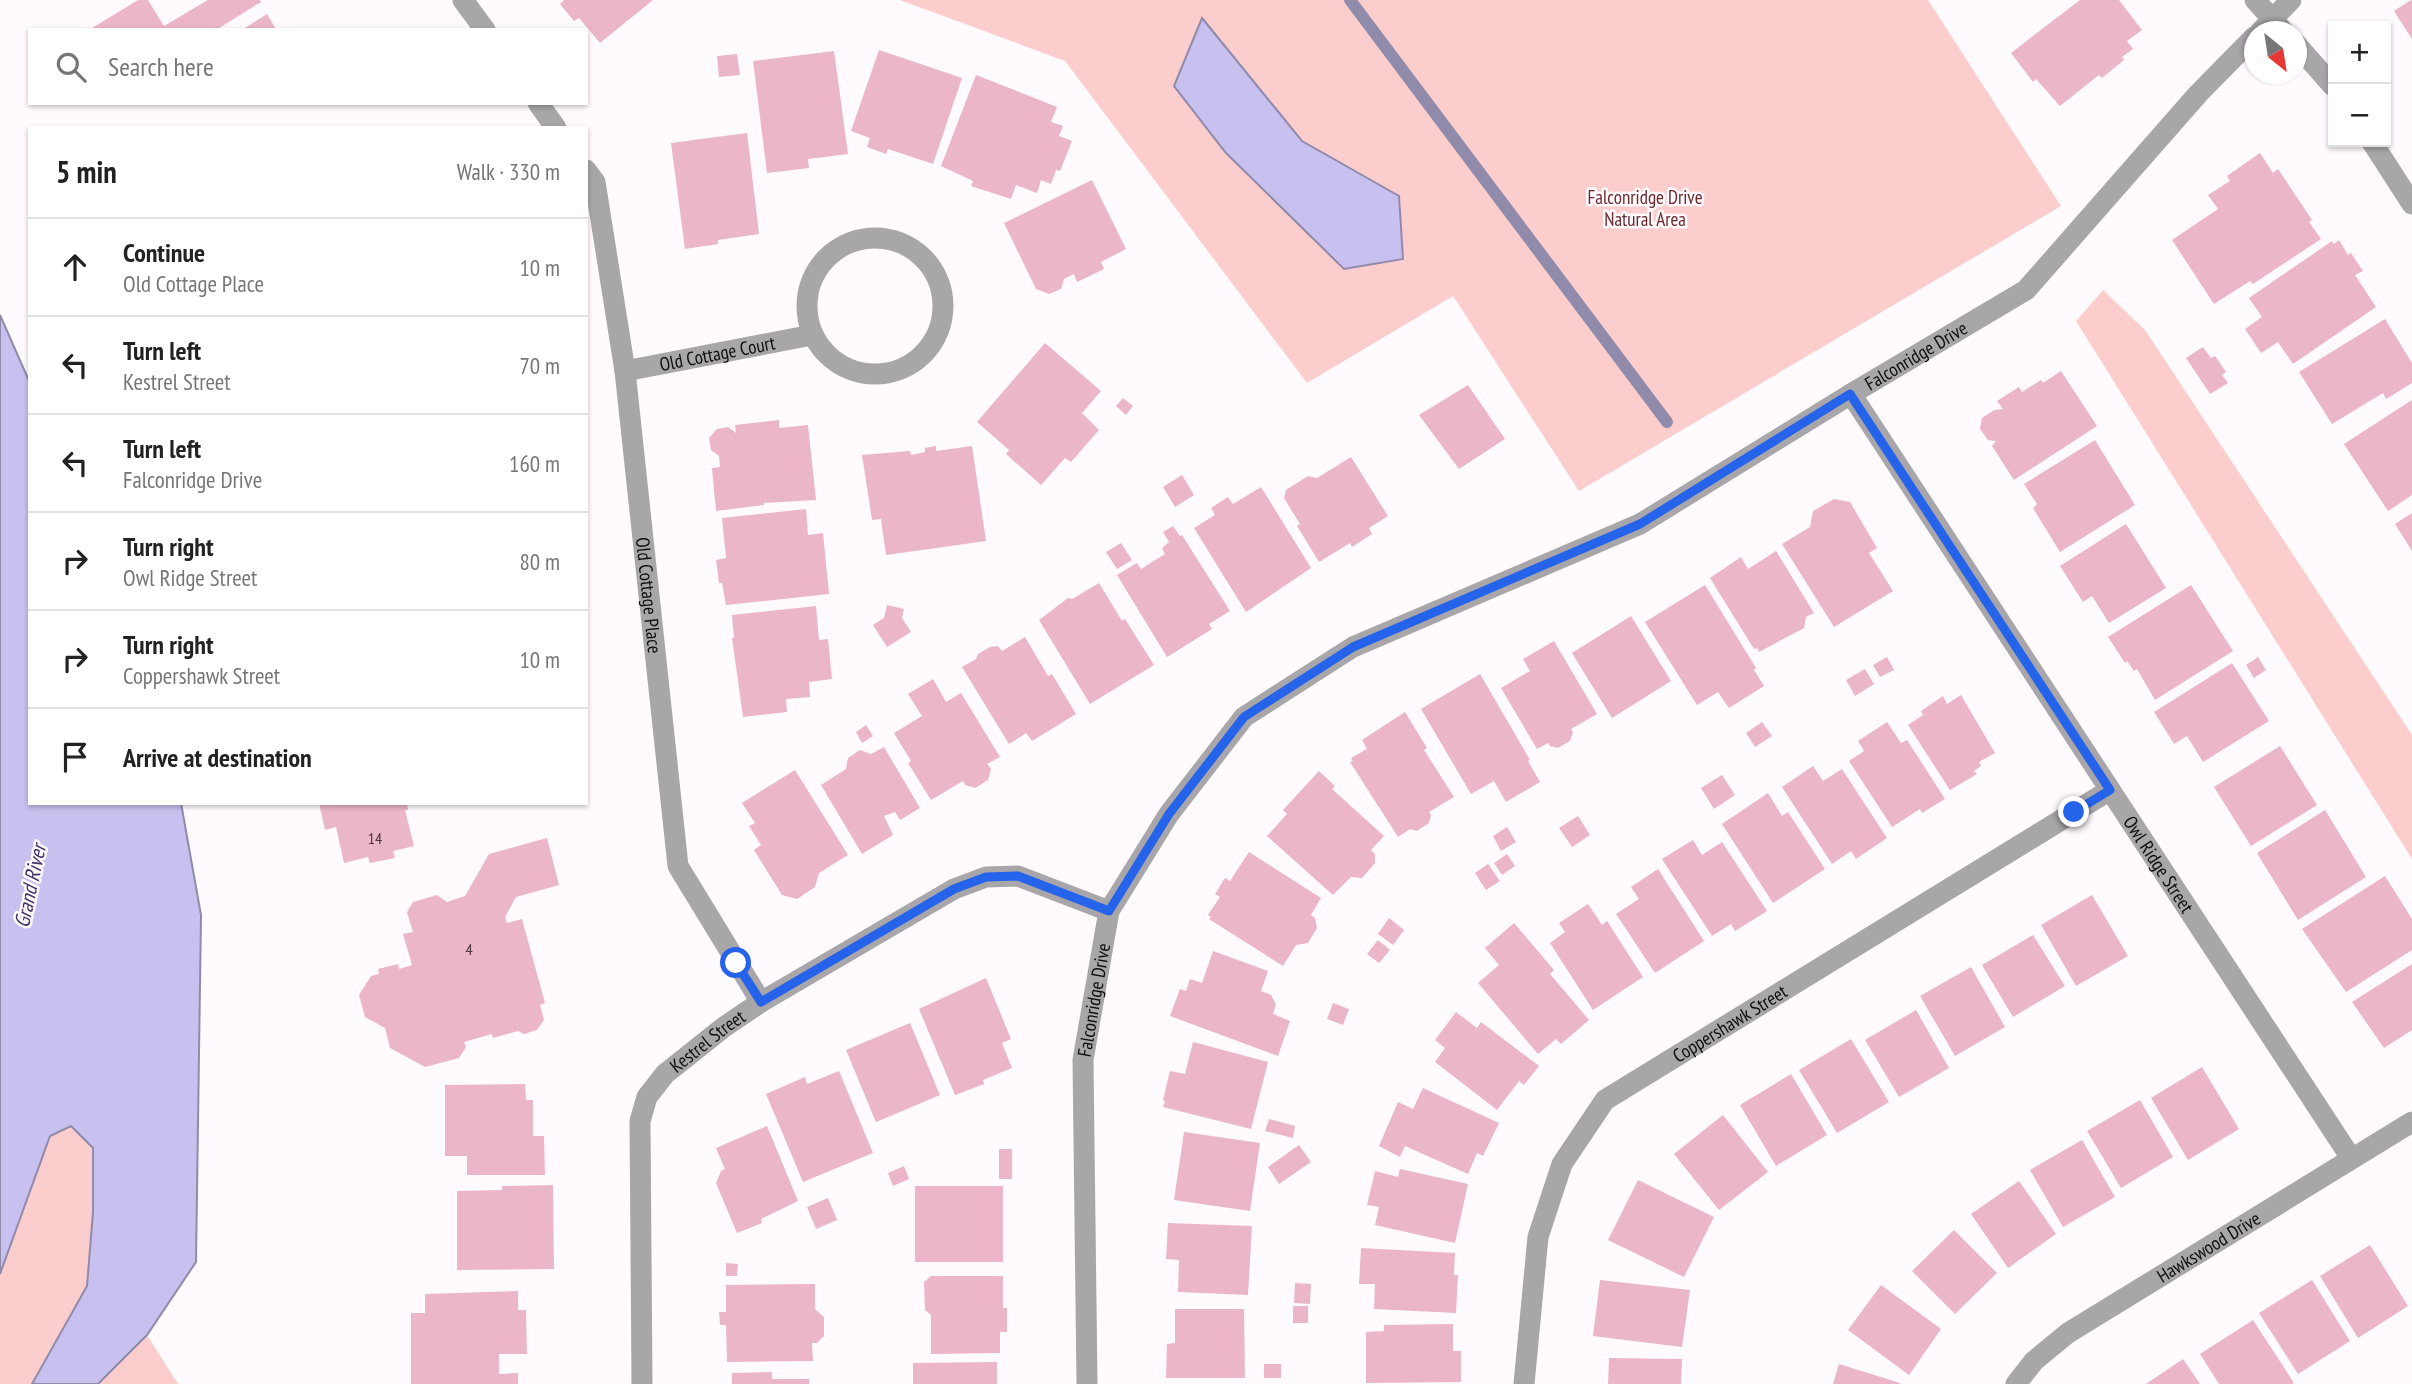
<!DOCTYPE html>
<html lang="en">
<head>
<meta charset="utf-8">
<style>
	body { margin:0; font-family:"PT Sans Narrow",sans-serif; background:#f2f2f2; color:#222 }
	.controls { position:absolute; right:21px; top:21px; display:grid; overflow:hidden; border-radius:0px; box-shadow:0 2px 5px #0004 }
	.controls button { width:63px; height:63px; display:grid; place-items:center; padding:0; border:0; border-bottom:2px solid #e0e0e0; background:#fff; color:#222; font:35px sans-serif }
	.compass { position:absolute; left:2244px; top:21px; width:63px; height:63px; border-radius:50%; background:#fff; box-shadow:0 2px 5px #0004; rotate:150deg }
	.stop { position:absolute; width:21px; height:21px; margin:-16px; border:5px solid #2563eb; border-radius:50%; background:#fff }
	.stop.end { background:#2563eb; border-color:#fff; box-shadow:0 2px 7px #0008 }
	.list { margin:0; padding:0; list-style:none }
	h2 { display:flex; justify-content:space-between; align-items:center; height:91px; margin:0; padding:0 28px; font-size:30px }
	h2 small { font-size:23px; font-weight:400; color:#767676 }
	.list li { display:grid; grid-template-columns:46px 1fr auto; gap:21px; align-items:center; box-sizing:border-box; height:98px; padding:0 28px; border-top:2px solid #e0e0e0 }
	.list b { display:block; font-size:26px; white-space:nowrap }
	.list p { margin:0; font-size:23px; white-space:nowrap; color:#767676 }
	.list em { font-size:23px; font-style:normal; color:#767676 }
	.icon { flex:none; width:38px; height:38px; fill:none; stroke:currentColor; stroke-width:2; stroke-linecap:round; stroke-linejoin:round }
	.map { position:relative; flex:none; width:2412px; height:1384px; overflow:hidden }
	.search { position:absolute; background:#fff; box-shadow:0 2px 5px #0004; left:28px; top:28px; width:560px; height:77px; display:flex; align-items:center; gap:18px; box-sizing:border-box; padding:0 24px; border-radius:0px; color:#767676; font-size:26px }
	.panel { position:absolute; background:#fff; box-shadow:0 2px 5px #0004; left:28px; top:126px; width:560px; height:679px; border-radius:0px }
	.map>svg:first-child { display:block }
	.green { fill:#fbcecd }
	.water { fill:#c8c0ee; stroke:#908aab; stroke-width:2 }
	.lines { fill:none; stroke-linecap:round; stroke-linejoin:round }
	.stream { stroke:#908aab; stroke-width:12 }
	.building { fill:#ebb6c7 }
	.minor { stroke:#a9a6aa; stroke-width:21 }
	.route { stroke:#2563eb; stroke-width:9 }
	.labels { text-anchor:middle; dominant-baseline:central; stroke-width:5; stroke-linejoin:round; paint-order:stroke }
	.number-label { font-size:16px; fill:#46363c }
	.park-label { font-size:19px; fill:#6b282c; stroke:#fffafd }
	.street-label { font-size:19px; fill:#0f0c0e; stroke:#fffafd }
	.water-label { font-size:21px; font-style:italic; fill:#40316a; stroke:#fffafd }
</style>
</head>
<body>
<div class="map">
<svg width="2412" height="1384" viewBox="0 0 2412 1384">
	<rect width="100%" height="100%" fill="#fffafd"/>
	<!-- green -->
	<path class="green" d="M900 0H1928L2061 206 1579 491 1453 296 1307 383 1065 61Z
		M2103 290 2145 330 2412 735V859L2076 321Z
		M71 1126 93 1147V1212L87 1286 32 1384H0V1274L50 1136Z
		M147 1335 178 1384H98Z"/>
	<!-- water -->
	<path class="water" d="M1202 18 1302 141 1399 196 1403 259 1344 269 1226 153 1174 86Z
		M0 315 30 383V803H181L201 915 196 1262 147 1335 98 1384H32L87 1286 93 1212V1148L71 1126 50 1136 0 1274Z"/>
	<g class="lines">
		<!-- stream -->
		<path class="stream" d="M1350 0 1667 422"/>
	</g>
	<!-- building -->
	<path class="building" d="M138 0H148L164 26 208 0H260L261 2 216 30H89Z
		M564 0H653L600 43 579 18 574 21 560 4Z
		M2080 0H2119L2142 30 2127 41 2133 49 2122 57 2124 60 2102 78 2099 75 2060 106 2036 79 2033 82 2011 53Z
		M2411 0H2412V39L2394 11Z
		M267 14 276 29 275 30H242Z
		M879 50 962 78 933 164 888 149 886 154 867 147 870 138 851 131Z
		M834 51 848 154 808 159 809 168 767 173 753 61Z
		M737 54 740 75 719 77 717 56Z
		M976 75 1057 107 1051 122 1063 126 1059 136 1072 141 1060 171 1056 170 1051 184 1041 180 1037 193 1016 185 1011 199 971 186 973 181 941 166Z
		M747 133 759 234 718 240V244L685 249 671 143Z
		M2260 153 2273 173 2278 169 2312 220 2309 222 2321 239 2253 284 2250 281 2214 304 2172 240 2218 209 2208 195 2230 181 2227 176Z
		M1092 180 1126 249 1101 262 1104 269 1077 282 1074 274 1064 279 1061 289 1049 294 1036 289 1004 223Z
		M2339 240 2348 255 2351 253 2363 271 2355 275 2376 307 2293 364 2278 342 2261 353 2245 329 2262 317 2249 298 2332 241 2334 244Z
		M2385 319 2412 363V383L2386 399 2383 393 2332 424 2299 372Z
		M1045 343 1101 391 1082 413 1099 430 1071 462 1065 458 1041 485 1006 454 1009 450 977 422Z
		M2203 347 2211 358 2215 356 2226 372 2222 375 2228 383 2210 394 2186 358Z
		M2061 371 2097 426 2014 480 1992 446 1996 441 1988 440 1980 429 1982 418 1994 410 2003 409 1997 401 2019 387 2022 392 2041 380 2043 383Z
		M1468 385 1505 439 1459 469 1419 415Z
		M1123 398 1133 406 1126 415 1116 406Z
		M2412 400V495L2388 511 2344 444Z
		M779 420V428L808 425 816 500 764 503V505L716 511 712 468 720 467 719 456 711 450 709 438 717 429 728 427 736 433 735 425Z
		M2095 440 2135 505 2060 552 2033 508 2037 504 2024 484Z
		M936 446V451L972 446 986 541 886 555 881 519 872 520 862 455 910 451 911 455 925 452V448Z
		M1351 457 1388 516 1369 528 1372 534 1352 547 1350 543 1319 562 1297 526 1300 524 1284 498 1286 490 1308 476 1317 478Z
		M1182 475 1194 495 1175 507 1163 487Z
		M1261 487 1311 568 1246 612 1194 528 1215 515 1211 508 1228 497 1233 504Z
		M1834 499 1850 502 1877 548 1869 553 1893 591 1834 627 1782 544 1810 527 1813 511Z
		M806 509 808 535 823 533 829 594 726 605 722 583H719L716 560 726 558 722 518Z
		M2412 513V551L2395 524Z
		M2126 524 2166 588 2109 623 2092 596 2083 602 2060 566Z
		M1173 526 1180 536 1182 535 1230 611 1209 624 1212 629 1167 657 1117 575 1137 563 1141 569 1165 554 1162 548 1169 542 1163 532Z
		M1121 543 1132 560 1117 569 1106 552Z
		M1776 551 1814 613 1806 617 1804 628 1759 652 1757 648 1754 649 1710 578 1741 557 1748 569Z
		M1099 583 1122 621 1125 619 1154 665 1090 704 1039 620 1068 598 1072 599Z
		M1705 585 1756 668 1754 670 1764 686 1729 708 1718 692 1697 705 1645 622Z
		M2191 585 2233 651 2155 700 2137 669 2134 671 2127 661 2125 663 2108 637Z
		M887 605 904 609 902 618 911 632 887 647 873 625 884 618Z
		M816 606 819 640 828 639 832 679 809 682 810 697 786 699 787 712 743 717 732 638H734L732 615Z
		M1631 616 1671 681 1612 718 1572 653Z
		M1025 637 1048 676 1052 674 1076 714 1032 741 1026 733 1009 744 962 667 976 659 978 654 990 647 998 646 1002 651Z
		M1554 641 1597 714 1571 729 1573 732 1570 741 1558 748 1550 746 1548 743 1537 749 1501 688 1530 671 1523 659Z
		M1887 657 1894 670 1880 677 1873 665Z
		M2258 657 2266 670 2254 678 2246 665Z
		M2232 663 2269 721 2203 762 2187 736 2174 744 2154 712Z
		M1865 669 1874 684 1855 696 1846 680Z
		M1480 674 1530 760 1528 761 1540 782 1506 802 1494 781 1471 794 1421 709Z
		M933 679 946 702 961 693 1000 757 987 764 991 769 988 780 975 788 965 785 963 781 931 800 908 763 911 761 894 733 922 716 908 694Z
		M1961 695 1995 753 1979 762 1981 766 1974 771 1977 774 1950 790 1908 725 1923 715 1921 711 1943 696 1947 704Z
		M1405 712 1427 748 1424 750 1454 797 1429 812 1431 815 1429 823 1417 831 1410 829 1398 837 1350 762 1353 761 1351 758 1367 749 1362 740Z
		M1762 722 1772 736 1755 747 1746 733Z
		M1887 722 1901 743 1907 740 1945 799 1922 813 1920 809 1892 827 1849 761 1864 751 1858 741Z
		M866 725 873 736 862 743 856 732Z
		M2280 746 2317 805 2251 846 2214 787Z
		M884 747 920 808 900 820 895 812 884 816 893 835 862 854 821 785 846 769 848 758 860 750 871 754Z
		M1813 766 1823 781 1842 769 1887 838 1856 859 1851 851 1832 864 1782 787Z
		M795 770 848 855 819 873 815 887 797 899 782 895 754 850 761 845 749 826 755 823 742 803Z
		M1319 771 1335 786 1332 789 1384 836 1371 850 1375 854V863L1362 878 1351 877 1333 895 1267 836 1287 814 1283 810Z
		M1722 775 1735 795 1714 809 1701 788Z
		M1768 793 1782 816 1788 812 1825 869 1773 903 1722 824Z
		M319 803H407L408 810H405L414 846 393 851 395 858 370 863 368 857 344 863 336 827 325 830Z
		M2325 810 2366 877 2298 920 2257 853Z
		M1578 816 1590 835 1572 847 1559 828Z
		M1507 827 1516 842 1501 851 1493 836Z
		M547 838 559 885 516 897 505 917 507 923 522 919 545 1003 540 1005 544 1020 537 1030 524 1034 518 1031 493 1038 492 1034 464 1042 466 1047 459 1058 425 1067 390 1048 385 1028 365 1017 359 995 371 976 379 974 378 969 398 964 399 969 412 965 403 934 413 932 407 912 413 902 437 895 447 902 465 896 489 854Z
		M1693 840 1702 855 1722 842 1767 911 1735 931 1731 924 1712 936 1662 859Z
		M1249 852 1321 898 1311 915 1315 918 1317 928 1308 943 1296 945 1283 966 1209 919 1211 917 1208 915 1220 897 1215 894 1225 878 1230 881Z
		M1507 854 1515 866 1502 875 1494 863Z
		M1488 864 1500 881 1486 890 1475 873Z
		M1658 869 1704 941 1655 973 1616 914 1639 899 1631 887Z
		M2385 876 2412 919V950L2346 992 2302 929Z
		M2092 895 2128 956 2076 986 2041 925Z
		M1588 904 1602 925 1607 921 1643 977 1593 1010 1550 943 1565 932 1559 923Z
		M1389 918 1404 930 1393 945 1378 934Z
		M1514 923 1554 970 1550 974 1589 1020 1561 1044 1556 1039 1538 1054 1478 983 1499 965 1485 948Z
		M2033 935 2065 986 2013 1017 1982 965Z
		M1378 940 1390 950 1379 963 1367 954Z
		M1213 951 1268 971 1261 991 1271 995 1276 1004 1273 1014 1290 1021 1278 1056 1170 1016 1180 989 1186 991 1190 979 1202 983Z
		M2412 964V1030L2384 1048 2352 1002Z
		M1971 967 2005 1027 1955 1056 1920 996Z
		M986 978 1011 1039 1002 1043 1012 1068 983 1080 984 1084 955 1095 919 1009Z
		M1333 1003 1349 1009 1343 1025 1327 1019Z
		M1916 1010 1949 1068 1899 1097 1865 1040Z
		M1456 1012 1477 1028 1481 1022 1539 1066 1524 1085 1519 1081 1497 1110 1435 1062 1445 1048 1435 1040Z
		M910 1023 940 1095 876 1122 846 1050Z
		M1851 1039 1889 1102 1837 1133 1799 1070Z
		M1193 1042 1268 1062 1251 1129 1163 1107 1165 1101 1163 1100 1170 1071 1185 1074Z
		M2202 1067 2239 1129 2188 1160 2151 1098Z
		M839 1071 873 1153 803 1182 766 1094 805 1077 807 1084Z
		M1791 1074 1827 1135 1776 1166 1740 1105Z
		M525 1084 526 1100H533V1136H544L545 1175H467V1156H445V1085Z
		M1423 1088 1499 1123 1483 1156 1477 1153 1468 1174 1405 1146 1400 1157 1379 1146 1398 1102 1413 1109Z
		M2140 1100 2173 1157 2121 1188 2087 1131Z
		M1723 1115 1768 1172 1719 1210 1674 1154Z
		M1269 1119 1295 1126 1293 1138 1265 1131Z
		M767 1126 798 1201 761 1219 762 1223 737 1233 716 1183 721 1171 725 1169 716 1148Z
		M1184 1132 1260 1143 1250 1211 1174 1200Z
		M2082 1140 2115 1197 2063 1227 2030 1170Z
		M1299 1145 1311 1162 1279 1184 1268 1167Z
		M999 1149H1012V1179H999Z
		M904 1166 909 1179 893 1186 888 1173Z
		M1400 1169 1468 1184 1455 1243 1375 1225 1379 1207 1367 1205 1375 1171 1398 1177Z
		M1638 1180 1714 1217 1684 1277 1608 1240Z
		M2019 1181 2056 1234 2008 1268 1971 1214Z
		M553 1185 554 1269 457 1270V1191L502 1190V1186Z
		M915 1186H1003V1262H915Z
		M828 1198 837 1220 816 1229 807 1207Z
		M1168 1223 1252 1226 1248 1295 1178 1292 1179 1260 1166 1259Z
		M1954 1230 1997 1273 1955 1314 1912 1271Z
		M2370 1245 2408 1306 2358 1338 2320 1276Z
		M1361 1248 1455 1253 1454 1275H1458L1456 1313 1374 1309 1375 1284H1359Z
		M726 1263 738 1264 737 1276H726Z
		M931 1276H1003V1308H1007V1332H1000V1353L931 1354V1315L925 1310 924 1282Z
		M1600 1280 1690 1290 1682 1347 1593 1336Z
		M2312 1280 2350 1341 2298 1374 2259 1313Z
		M1295 1283 1311 1284 1310 1304 1294 1303Z
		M815 1284V1309L824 1317V1336L817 1343H812L813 1361 727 1362 726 1325H720L719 1312H726V1285Z
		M1881 1285 1941 1329 1909 1375 1848 1330Z
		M518 1291V1310H526L527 1354H499V1374L518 1373V1384H411V1313H425V1294Z
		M1293 1306H1308V1323H1293Z
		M1175 1309H1244L1245 1378H1166L1167 1344 1175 1343Z
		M2253 1320 2294 1383 2292 1384H2219L2200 1354Z
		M1453 1324V1351H1461V1382L1366 1383V1332L1384 1331V1325Z
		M1609 1358 1682 1359 1681 1384H1608Z
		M2183 1359 2200 1384H2146Z
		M997 1362V1384H913V1363Z
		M1264 1364H1281V1378H1264Z
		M1839 1364 1900 1383V1384H1833Z
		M772 1372V1379H809V1384H732V1373Z"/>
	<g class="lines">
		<!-- minor -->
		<g class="minor">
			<path d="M463 0 485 30"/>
			<path d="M2255 0 2284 32"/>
			<path d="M2260 32 2291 0"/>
			<path d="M2296 44 2333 86"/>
			<path d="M538 103 556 128"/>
			<path d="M2372 142 2412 204"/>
			<path id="s1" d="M586 170 595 182 625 371 678 866 761 1002"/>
			<circle cx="875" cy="306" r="68"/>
			<path id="s2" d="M625 371 812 335"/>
			<path id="s3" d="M1851 394 2351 1158"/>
			<path id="s4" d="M642 1384 640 1121 647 1097 665 1074 724 1027 761 1002 954 889 986 877 1018 876 1109 911"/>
			<path id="s5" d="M1087 1384 1083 1060 1109 911 1169 814 1244 717 1353 647 1640 524 1851 394 2026 290 2198 94 2254 37"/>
			<path id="s6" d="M1524 1384 1538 1237 1562 1164 1605 1100 2110 790"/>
			<path id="s7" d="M2016 1384 2034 1361 2068 1333 2412 1122"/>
		</g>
	</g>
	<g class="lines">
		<!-- route -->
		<path class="route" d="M736 963 761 1002 954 889 986 877 1018 876 1109 911 1169 814 1244 717 1353 647 1640 524 1850 394 2110 790 2074 812"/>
	</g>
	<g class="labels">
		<!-- number labels -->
		<g class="number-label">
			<text x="375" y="838">14</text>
			<text x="469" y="949">4</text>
		</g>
		<!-- park labels -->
		<g class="park-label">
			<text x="1645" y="197">Falconridge Drive<tspan x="1645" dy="22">Natural Area</tspan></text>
		</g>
		<!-- street labels -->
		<g class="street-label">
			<text stroke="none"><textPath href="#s2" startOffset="94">Old Cottage Court</textPath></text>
			<text stroke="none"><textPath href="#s5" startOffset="1477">Falconridge Drive</textPath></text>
			<text stroke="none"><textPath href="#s1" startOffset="432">Old Cottage Place</textPath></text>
			<text stroke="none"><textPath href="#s3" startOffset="562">Owl Ridge Street</textPath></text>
			<text stroke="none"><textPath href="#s5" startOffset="385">Falconridge Drive</textPath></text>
			<text stroke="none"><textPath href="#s6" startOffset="448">Coppershawk Street</textPath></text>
			<text stroke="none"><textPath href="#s4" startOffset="371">Kestrel Street</textPath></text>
			<text stroke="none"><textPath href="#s7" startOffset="238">Hawkswood Drive</textPath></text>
		</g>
		<!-- water labels -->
		<g class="water-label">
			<text transform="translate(30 886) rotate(-78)">Grand River</text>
		</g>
	</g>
</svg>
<div class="controls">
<button>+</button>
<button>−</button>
</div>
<svg class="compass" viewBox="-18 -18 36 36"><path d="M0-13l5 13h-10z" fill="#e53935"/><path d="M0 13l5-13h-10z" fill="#767676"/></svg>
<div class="stop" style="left:736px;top:963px"></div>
<div class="stop end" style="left:2074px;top:812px"></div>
<div class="search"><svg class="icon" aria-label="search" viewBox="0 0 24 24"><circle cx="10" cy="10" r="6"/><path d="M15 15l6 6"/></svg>Search here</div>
<section class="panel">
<h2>5 min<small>Walk · 330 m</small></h2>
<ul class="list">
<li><svg class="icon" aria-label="ahead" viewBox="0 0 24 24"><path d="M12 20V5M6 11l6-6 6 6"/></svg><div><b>Continue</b><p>Old Cottage Place</p></div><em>10 m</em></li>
<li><svg class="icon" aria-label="left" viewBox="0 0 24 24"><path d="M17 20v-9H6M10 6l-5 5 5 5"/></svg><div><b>Turn left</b><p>Kestrel Street</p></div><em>70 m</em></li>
<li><svg class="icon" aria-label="left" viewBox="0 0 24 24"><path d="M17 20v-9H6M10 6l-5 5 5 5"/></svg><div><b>Turn left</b><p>Falconridge Drive</p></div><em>160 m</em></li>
<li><svg class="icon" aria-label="right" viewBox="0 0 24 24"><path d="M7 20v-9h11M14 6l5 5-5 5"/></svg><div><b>Turn right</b><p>Owl Ridge Street</p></div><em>80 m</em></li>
<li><svg class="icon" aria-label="right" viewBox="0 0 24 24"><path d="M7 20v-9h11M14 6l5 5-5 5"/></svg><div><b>Turn right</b><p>Coppershawk Street</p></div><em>10 m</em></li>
<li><svg class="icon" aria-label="arrive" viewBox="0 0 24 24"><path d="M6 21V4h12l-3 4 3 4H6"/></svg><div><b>Arrive at destination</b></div></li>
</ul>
</section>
</div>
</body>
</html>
